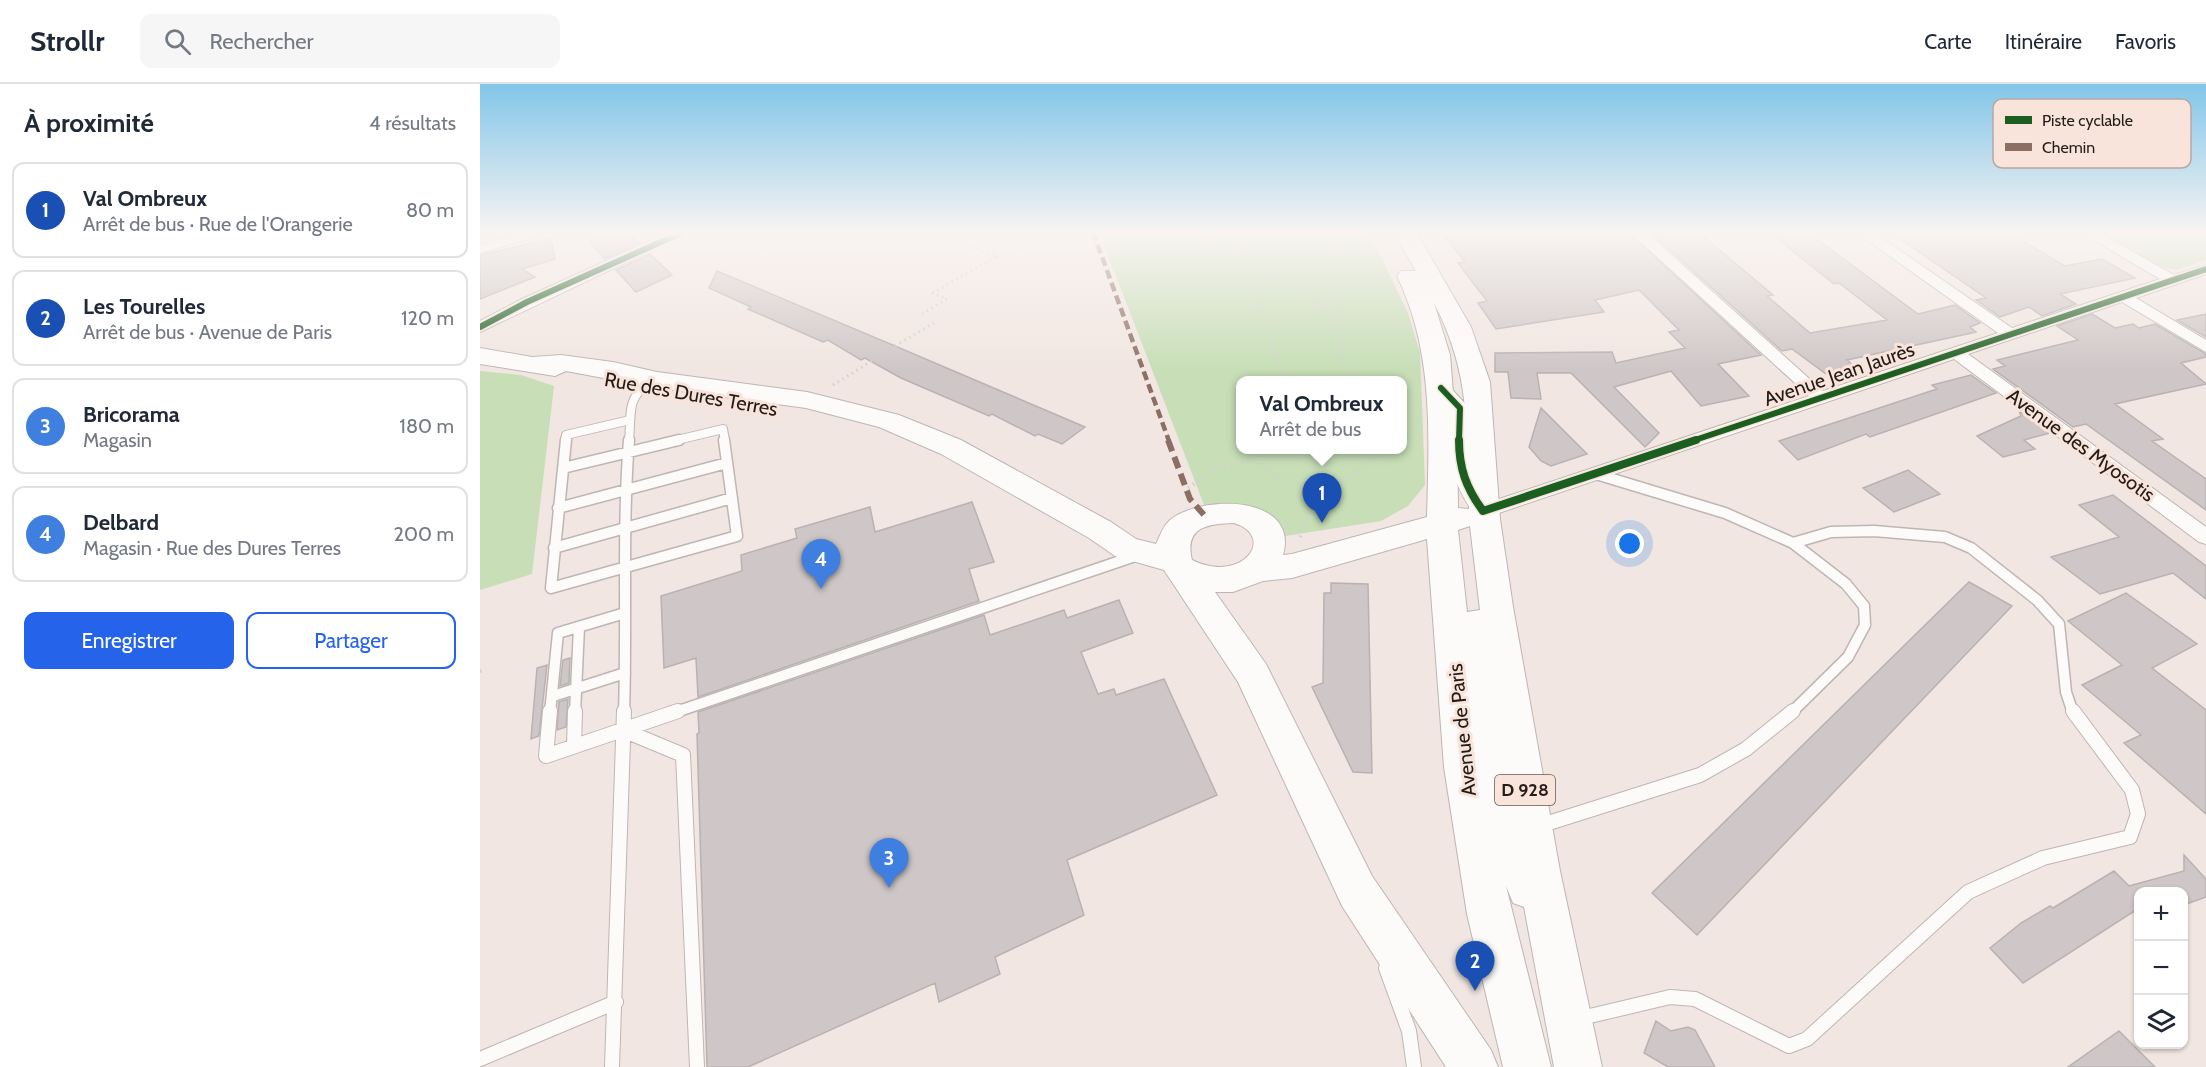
<!DOCTYPE html>
<html lang="fr">
<head>
<meta charset="utf-8">
<style>
	body { margin:0; font-family:Cabin,sans-serif; background:#f6f6f7; color:#1f2937 }
	.controls { position:absolute; right:18px; bottom:18px; display:grid; overflow:hidden; border-radius:12px; box-shadow:0 2px 4px #0004 }
	.controls button { width:54px; height:54px; display:grid; place-items:center; padding:0; border:0; border-bottom:2px solid #e0e1e3; background:#fff; color:#1f2937; font:30px sans-serif }
	.you { position:absolute; left:1150px; top:460px; width:21px; height:21px; margin:-15px; border:4px solid #fff; border-radius:50%; background:#1a73e8; box-shadow:0 0 0 9px #1a73e833 }
	.badge { display:grid; place-items:center; width:39px; height:39px; border-radius:50%; background:#2563eb; color:#fff; font-size:20px; font-weight:700 }
	.pin { position:absolute; translate:-50% -50px; filter:drop-shadow(0 2px 3px #0008) }
	.pin::after { content:''; position:absolute; top:32px; width:21px; height:18px; background:inherit; clip-path:polygon(0 0,100% 0,50% 100%) }
	.popup { position:absolute; left:756px; top:292px; width:171px; height:78px; box-sizing:border-box; display:grid; place-content:center; border-radius:12px; background:#fff; filter:drop-shadow(0 2px 4px #0005); font-size:20px; white-space:nowrap; color:#747a83 }
	.popup b { font-size:22px; color:#1f2937 }
	.popup::after { content:''; position:absolute; left:50%; top:100%; margin-left:-12px; border:12px solid transparent; border-top-color:#fff }
	.list { margin:0; padding:0; list-style:none }
	h2 { display:flex; justify-content:space-between; align-items:center; height:78px; margin:0; padding:0 24px; font-size:26px }
	h2 small { font-size:20px; font-weight:400; color:#747a83 }
	.list li { display:grid; grid-template-columns:39px 1fr auto; gap:18px; align-items:center; box-sizing:border-box; height:96px; margin:0 12px 12px; padding:0 12px; border:2px solid #e0e1e3; border-radius:12px }
	.list b { display:block; font-size:22px; white-space:nowrap }
	.list p { margin:0; font-size:20px; white-space:nowrap; color:#747a83 }
	.list em { font-size:20px; font-style:normal; color:#747a83 }
	.actions { display:flex; gap:12px; padding:18px 24px }
	.actions a { flex:1; padding:14px 0; border:2px solid #2563eb; border-radius:12px; text-align:center; font-size:21px; color:#2563eb }
	.actions .main { background:#2563eb; color:#fff }
	.icon { flex:none; width:33px; height:33px; fill:none; stroke:currentColor; stroke-width:2; stroke-linecap:round; stroke-linejoin:round }
	.map { position:relative; flex:none; width:1726px; height:983px; overflow:hidden }
	header { display:flex; align-items:center; gap:36px; box-sizing:border-box; height:84px; padding:0 30px; background:#fff; border-bottom:2px solid #e0e1e3 }
	header strong { font-size:28px }
	nav { display:flex; gap:33px; margin-inline-start:auto; font-size:21px }
	.search { width:420px; height:54px; background:#f6f6f7; display:flex; align-items:center; gap:15px; box-sizing:border-box; padding:0 21px; border-radius:12px; color:#747a83; font-size:22px }
	main { display:flex }
	aside { flex:1; background:#fff }
	.map>svg:first-child { display:block }
	.green { fill:#c7deb7; fill-rule:evenodd }
	.building { fill:#cfc7c7; stroke:#b9b2b2; stroke-width:1.5 }
	.lines { fill:none; stroke-linecap:round; stroke-linejoin:round }
	.service-far2-casing { stroke:#beb6b2; stroke-width:10 }
	.service-far1-casing { stroke:#beb6b2; stroke-width:13 }
	.service-casing { stroke:#beb6b2; stroke-width:16 }
	.minor-casing { stroke:#beb6b2; stroke-width:2 }
	.primary-casing { stroke:#beb6b2; stroke-width:2 }
	.path-far1 { stroke:#d3d1cf; stroke-width:3; stroke-dasharray:1.5 4; stroke-linecap:butt }
	.path { stroke:#d3d1cf; stroke-width:4; stroke-dasharray:1.5 4.5; stroke-linecap:butt }
	.service-far2 { stroke:#fdfbfa; stroke-width:8 }
	.service-far1 { stroke:#fdfbfa; stroke-width:10 }
	.service { stroke:#fdfbfa; stroke-width:14 }
	.minor { fill:#fdfbfa; fill-rule:evenodd }
	.primary { fill:#fdfbfa; fill-rule:evenodd }
	.quiet-far1 { stroke:#8d6e63; stroke-width:4.5; stroke-dasharray:9 4.5; stroke-linecap:butt }
	.quiet { stroke:#8d6e63; stroke-width:6; stroke-dasharray:12 6; stroke-linecap:butt }
	.cycleway-far1-casing { stroke:#f8e4da; stroke-width:9 }
	.cycleway-casing { stroke:#f8e4da; stroke-width:11 }
	.cycleway-far1 { stroke:#1b5e20; stroke-width:6 }
	.cycleway { stroke:#1b5e20; stroke-width:8 }
	.labels { text-anchor:middle; dominant-baseline:central; stroke-width:6; stroke-linejoin:round; paint-order:stroke }
	.shield { fill:#f8e4da; stroke:#635852; stroke-width:1.5 }
	.shield-label { font-size:18px; font-weight:bold; fill:#231c18 }
	.street-label { font-size:20px; fill:#231c18; stroke:#f8e4da }
	.key { fill:#f8e4da; stroke:#b8a8a0; stroke-width:1.5 }
	.key-label { font-size:16px; fill:#231c18 }
</style>
</head>
<body>
<header>
<strong>Strollr</strong>
<div class="search"><svg class="icon" aria-label="search" viewBox="0 0 24 24"><circle cx="10" cy="10" r="6"/><path d="M15 15l6 6"/></svg>Rechercher</div>
<nav><a>Carte</a><a>Itinéraire</a><a>Favoris</a></nav>
</header>
<main>
<aside>
<h2>À proximité<small>4 résultats</small></h2>
<ul class="list">
<li><span class="badge" style="background:#1a4fb4">1</span><div><b>Val Ombreux</b><p>Arrêt de bus · Rue de l'Orangerie</p></div><em>80 m</em></li>
<li><span class="badge" style="background:#1a4fb4">2</span><div><b>Les Tourelles</b><p>Arrêt de bus · Avenue de Paris</p></div><em>120 m</em></li>
<li><span class="badge" style="background:#3f7fe0">3</span><div><b>Bricorama</b><p>Magasin</p></div><em>180 m</em></li>
<li><span class="badge" style="background:#3f7fe0">4</span><div><b>Delbard</b><p>Magasin · Rue des Dures Terres</p></div><em>200 m</em></li>
</ul>
<div class="actions"><a class="main">Enregistrer</a><a>Partager</a></div>
</aside>
<div class="map">
<svg width="1726" height="983" viewBox="0 0 1726 983">
	<rect width="100%" height="100%" fill="#f1e6e1"/>
	<!-- green -->
	<path class="green" d="M619 148H889L928 229 940 269 945 401 928 422 901 437 799 453 726 426ZM761 296H923V366H761Z
		M1620 148H1726V176L1696 186 1681 183Z
		M0 287 41 291 74 302 52 490 0 506Z"/>
	<!-- building -->
	<path class="building" d="M961 148H1148L1281 271 1238 280 1269 312 1221 322 1191 287 1134 303 1179 349 1165 363 1091 289H1057L1061 315 1031 314 1028 288H1015V269L1132 268 1136 279 1205 264 1189 248 1199 246 1159 206 1115 216 1124 228 1016 245 998 219 1007 217 978 179 985 178Z
		M1170 148H1218L1293 211 1287 212 1330 249 1407 236 1359 199 1354 200 1289 148H1327L1438 230 1475 221 1500 239 1490 243 1496 248 1367 276 1373 281 1346 290 1312 265 1302 267Z
		M1410 148H1528L1585 182 1622 175 1655 194 1580 210 1596 220 1562 232 1549 223 1520 233 1496 216 1506 214Z
		M140 149 145 155 152 152 160 159 125 175 110 158Z
		M71 155 75 175 42 185 55 193 0 215V171Z
		M170 170 192 191 156 208 136 186Z
		M237 187 415 262 605 343 582 360 558 350 555 352 512 330 509 332 421 294 385 274 381 276 348 256 343 258 268 225 271 223 229 204Z
		M1612 230 1635 244 1653 240 1659 244 1675 240 1726 270V273L1701 279 1726 300 1635 320 1683 355 1672 357 1726 395V426L1606 340 1593 343 1513 285 1525 282 1517 276 1598 256 1577 242Z
		M1726 230V253L1697 236Z
		M1491 291 1516 309 1390 353 1386 350 1318 376 1299 357 1457 305 1452 301Z
		M1061 324 1107 370 1071 382 1061 377 1049 363Z
		M1539 327 1570 349 1544 356 1555 365 1523 373 1497 352 1541 332Z
		M1428 386 1460 410 1414 428 1383 404Z
		M1633 411 1726 482V515L1693 489 1620 510 1571 473 1639 453 1599 421Z
		M492 418 514 478 489 485 499 517 218 613 216 574 184 584 181 512 262 487 261 471 317 454 315 445 390 423 395 448Z
		M1489 498 1532 522 1217 851 1172 809Z
		M851 499 888 500 892 689 873 688 832 603 843 599 844 509H851Z
		M1646 509 1717 560 1672 584 1726 626V730L1644 659 1661 651 1602 601 1642 581 1588 537Z
		M639 516 653 549 601 568 618 610 634 605 636 611 684 595 737 711 587 776 604 831 515 873 520 890 459 918 455 899 268 983H227L217 650 219 649 218 628 504 531 510 551 584 526 587 534Z
		M90 574 89 599 80 602 83 576Z
		M67 581 59 652 51 655 57 584Z
		M88 615 86 643 77 646 79 618Z
		M1704 771 1726 795V813L1704 821V807H1659V824L1543 899 1510 864 1541 839 1570 822 1573 824 1634 787 1649 802 1704 787Z
		M1176 937 1191 947 1208 943 1215 946 1235 983H1188L1164 969Z
		M1639 947 1675 983H1588Z"/>
	<g class="lines">
		<!-- service-far2 casing -->
		<g class="service-far2-casing">
			<path id="service-far2" d="M85 357 86 351 150 336
				M149 357C152 325 145 311 177 296
				M193 357 243 345 245 357"/>
		</g>
		<!-- service-far1 casing -->
		<g class="service-far1-casing">
			<path id="service-far1" d="M86 356 71 504 257 452 244 356
				M83 384 199 356
				M1116 390 1245 429 1313 459 1366 500 1384 522 1385 541 1368 573 1311 629
				M78 424 247 379
				M1313 459 1351 448 1394 447 1465 453 1491 464 1557 516 1579 540 1586 608 1593 629
				M74 464 252 414
				M73 612 145 589
				M70 629 78 549 145 529
				M95 629 99 543
				M144 629C147 538 142 446 149 356
				M193 629 658 471"/>
		</g>
		<!-- service casing -->
		<g class="service-casing">
			<path id="service" d="M70 627 66 672 198 627
				M143 646 203 671 217 983
				M94 662 95 627
				M1059 742 1220 691 1266 665 1313 627
				M906 884 929 947 934 983
				M1097 935 1190 913 1215 915 1309 962 1327 955 1488 808 1563 774 1650 753 1658 730 1652 706 1593 627
				M0 975 136 918
				M132 983 144 627"/>
		</g>
		<!-- minor casing -->
		<g class="minor-casing">
			<path id="minor" d="M49 148H74L0 169V161Z
				M190 148H210L0 248V237L42 215Z
				M1150 148H1166L1343 307 1518 249 1376 148H1393L1532 244 1680 195 1600 148H1618L1694 191 1726 181V190L1656 214 1726 256V268L1642 218 1488 270 1726 443V460L1719 458 1474 275 1010 432H996C968 395 969 370 971 325L952 304 955 300H967L989 324C988 357 985 391 1007 419L1329 312Z"/>
		</g>
		<!-- primary casing -->
		<g class="primary-casing">
			<path id="primary" d="M914 148H936L991 243 1010 298 1020 435 1033 523 1080 787 1122 983H1074L1044 823 1033 819 1026 802 1071 983H1023L987 830 964 683 947 455 812 494 783 497 753 508H735L786 580 892 792 1011 966 1018 983H966L862 822 758 598 684 486 635 472 609 454 461 370 399 343 326 324 177 304 86 287 75 292 0 280V264L52 273 81 271 133 278 177 288 327 308 419 331 481 356 631 438 656 455 676 460C680 452 683 442 690 436 722 410 820 411 803 471L812 470 947 433C949 350 954 268 917 192L921 187H936ZM954 219C992 291 986 348 989 425L978 424 977 357 970 271ZM754 439C797 452 763 501 712 476 704 443 727 440 754 439ZM990 442 1000 526 987 528 978 446Z"/>
		</g>
		<!-- path-far1 -->
		<path class="path-far1" d="M709 148 761 165 857 232
			M756 148 804 296
			M850 148 857 164V232L866 296
			M475 155 482 151
			M509 169 518 164
			M517 172 523 174
			M442 230 467 215 453 209 517 172 454 148
			M415 262 457 237
			M353 301 392 277"/>
		<!-- path -->
		<path class="path" d="M767 366C799 412 868 415 898 366
			M708 404 737 384 772 377
			M820 453 840 401
			M0 587 6 585"/>
		<!-- service-far2 -->
		<use href="#service-far2" class="service-far2"/>
		<!-- service-far1 -->
		<use href="#service-far1" class="service-far1"/>
		<!-- service -->
		<use href="#service" class="service"/>
		<!-- minor -->
		<use href="#minor" class="minor"/>
		<!-- primary -->
		<use href="#primary" class="primary"/>
		<!-- quiet-far1 -->
		<path class="quiet-far1" d="M613 148 689 357"/>
		<!-- quiet -->
		<path class="quiet" d="M688 356 710 415 724 431"/>
		<!-- cycleway-far1 casing -->
		<g class="cycleway-far1-casing">
			<path id="cycleway-far1" d="M0 243 47 218 203 148
				M961 304 980 324 979 357
				M1212 357 1726 185"/>
		</g>
		<!-- cycleway casing -->
		<g class="cycleway-casing">
			<path id="cycleway" d="M979 356C979 384 986 404 1003 427L1216 356"/>
		</g>
		<!-- cycleway-far1 -->
		<use href="#cycleway-far1" class="cycleway-far1"/>
		<!-- cycleway -->
		<use href="#cycleway" class="cycleway"/>
	</g>
	<!-- sky -->
	<linearGradient id="sky" x2="0" y2="1"><stop stop-color="#82c6e9"/><stop offset="0.52" stop-color="#f9f4f2"/><stop offset="1" stop-color="#f9f4f2" stop-opacity="0"/></linearGradient>
	<rect width="1726" height="286" fill="url(#sky)"/>
	<g class="labels">
		<!-- shield labels -->
		<rect class="shield" x="1015" y="691" width="60" height="30" rx="4.5"/>
		<g class="shield-label">
			<text x="1045" y="706">D 928</text>
		</g>
		<!-- street labels -->
		<g class="street-label">
			<text transform="translate(1359 290) rotate(-19)">Avenue Jean Jaurès</text>
			<text transform="translate(211 310) rotate(10)">Rue des Dures Terres</text>
			<text transform="translate(1601 361) rotate(36)">Avenue des Myosotis</text>
			<text transform="translate(982 646) rotate(-96)">Avenue de Paris</text>
		</g>
	</g>
	<!-- legend -->
	<rect x="1513" y="15" width="198" height="69" rx="9" class="key"/>
	<rect x="1525" y="32" width="27" height="8" fill="#1b5e20"/>
	<rect x="1525" y="59" width="27" height="8" fill="#8d6e63"/>
	<g class="key-label">
		<text x="1562" y="42">Piste cyclable</text>
		<text x="1562" y="69">Chemin</text>
	</g>
</svg>
<div class="controls">
<button>+</button>
<button>−</button>
<button><svg class="icon" aria-label="layers" viewBox="0 0 24 24"><path d="M12 4l9 5-9 5-9-5zM3 14l9 5 9-5"/></svg></button>
</div>
<div class="you"></div>
<div class="pin badge" style="left:842px;top:439px;background:#1a4fb4">1</div>
<div class="popup"><b>Val Ombreux</b>Arrêt de bus</div>
<div class="pin badge" style="left:995px;top:907px;background:#1a4fb4">2</div>
<div class="pin badge" style="left:409px;top:804px;background:#3f7fe0">3</div>
<div class="pin badge" style="left:341px;top:505px;background:#3f7fe0">4</div>
</div>
</main>
</body>
</html>
